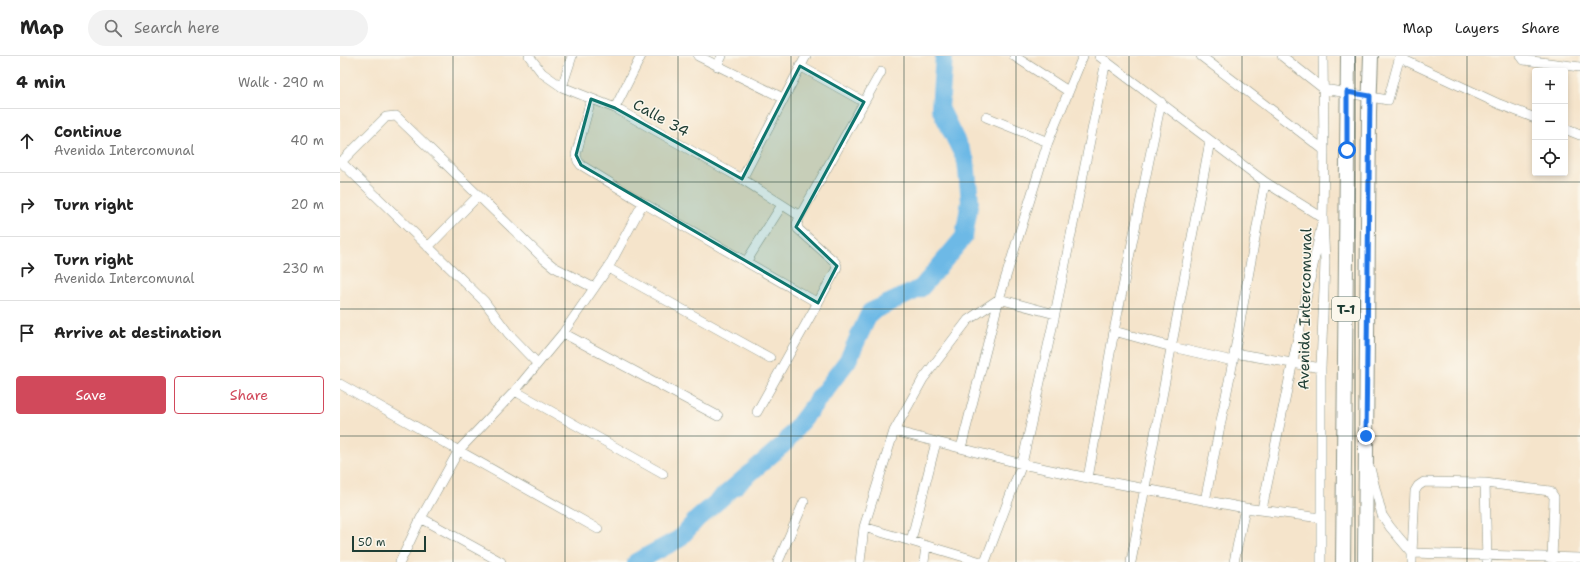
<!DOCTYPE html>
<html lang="en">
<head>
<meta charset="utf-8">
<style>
	body { margin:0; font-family:"Shantell Sans",sans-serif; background:#f2f2f2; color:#222 }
	.controls { position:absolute; right:12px; top:12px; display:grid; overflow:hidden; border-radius:4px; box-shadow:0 2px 6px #0003 }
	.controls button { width:36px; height:36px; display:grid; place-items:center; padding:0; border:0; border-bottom:1px solid #e0e0e0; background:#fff; color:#222; font:20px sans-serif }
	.scale { position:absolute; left:12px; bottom:10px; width:74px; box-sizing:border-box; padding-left:4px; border:2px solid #1f3d34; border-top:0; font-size:11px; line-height:14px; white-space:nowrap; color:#1f3d34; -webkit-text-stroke:3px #fbf7ec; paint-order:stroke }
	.stop { position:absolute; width:12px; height:12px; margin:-9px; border:3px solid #1a73e8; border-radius:50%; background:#fff }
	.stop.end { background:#1a73e8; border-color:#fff; box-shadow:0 1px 4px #0008 }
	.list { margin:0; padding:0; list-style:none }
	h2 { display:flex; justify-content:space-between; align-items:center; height:52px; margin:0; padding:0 16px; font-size:17px }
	h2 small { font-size:13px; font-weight:400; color:#767676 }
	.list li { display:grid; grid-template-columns:26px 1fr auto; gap:12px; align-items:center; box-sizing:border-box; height:64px; padding:0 16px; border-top:1px solid #e0e0e0 }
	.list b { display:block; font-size:15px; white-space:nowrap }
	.list p { margin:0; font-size:13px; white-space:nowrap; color:#767676 }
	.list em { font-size:13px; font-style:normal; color:#767676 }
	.actions { display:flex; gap:8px; padding:12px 16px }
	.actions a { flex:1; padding:9px 0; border:1px solid #d1495b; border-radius:4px; text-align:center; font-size:14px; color:#d1495b }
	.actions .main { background:#d1495b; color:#fff }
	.icon { flex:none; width:22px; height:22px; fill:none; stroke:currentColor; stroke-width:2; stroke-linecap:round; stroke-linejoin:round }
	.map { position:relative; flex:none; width:1240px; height:506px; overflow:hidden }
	header { display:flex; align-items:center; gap:24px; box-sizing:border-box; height:56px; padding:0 20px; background:#fff; border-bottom:1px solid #e0e0e0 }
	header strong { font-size:19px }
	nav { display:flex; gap:22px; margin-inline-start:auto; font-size:14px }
	.search { width:280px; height:36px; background:#f2f2f2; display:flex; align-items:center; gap:10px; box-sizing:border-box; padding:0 14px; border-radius:22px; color:#767676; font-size:15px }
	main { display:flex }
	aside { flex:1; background:#fff }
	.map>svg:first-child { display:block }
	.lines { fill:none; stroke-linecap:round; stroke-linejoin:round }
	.river { stroke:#6db9e6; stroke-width:18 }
	.street-casing { stroke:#8a9080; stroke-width:10 }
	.primary-casing { stroke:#8a9080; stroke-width:16 }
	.street { stroke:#fff; stroke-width:9 }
	.primary { stroke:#fff; stroke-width:14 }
	.route { stroke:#1a73e8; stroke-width:5 }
	.marked { fill:#0f766e; fill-opacity:0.2; stroke:#0f766e; stroke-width:3; stroke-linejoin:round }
	.grid { fill:none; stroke:#1f3d34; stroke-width:1; stroke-opacity:0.55 }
	.labels { text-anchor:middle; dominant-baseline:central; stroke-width:3; stroke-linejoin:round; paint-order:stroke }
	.shield { fill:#fbf7ec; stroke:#61756b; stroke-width:1 }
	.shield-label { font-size:14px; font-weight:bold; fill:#1f3d34 }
	.street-label { font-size:15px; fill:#1f3d34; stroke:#fbf7ec }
</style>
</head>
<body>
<header>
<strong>Map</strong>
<div class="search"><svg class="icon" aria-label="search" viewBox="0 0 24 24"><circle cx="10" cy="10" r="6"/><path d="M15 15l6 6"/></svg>Search here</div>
<nav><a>Map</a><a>Layers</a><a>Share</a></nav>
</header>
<main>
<aside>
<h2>4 min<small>Walk · 290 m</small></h2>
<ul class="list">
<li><svg class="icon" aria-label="ahead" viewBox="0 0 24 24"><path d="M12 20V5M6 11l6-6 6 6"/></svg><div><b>Continue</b><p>Avenida Intercomunal</p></div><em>40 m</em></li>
<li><svg class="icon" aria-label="right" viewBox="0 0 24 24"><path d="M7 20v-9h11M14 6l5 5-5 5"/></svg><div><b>Turn right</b></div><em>20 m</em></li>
<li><svg class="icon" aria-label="right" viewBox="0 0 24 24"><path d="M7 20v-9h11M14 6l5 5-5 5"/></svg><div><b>Turn right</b><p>Avenida Intercomunal</p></div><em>230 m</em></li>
<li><svg class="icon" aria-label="arrive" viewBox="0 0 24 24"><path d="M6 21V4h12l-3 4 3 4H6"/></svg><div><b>Arrive at destination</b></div></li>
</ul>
<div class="actions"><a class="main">Save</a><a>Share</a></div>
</aside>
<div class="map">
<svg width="1240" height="506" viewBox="0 0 1240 506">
	<rect width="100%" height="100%" fill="#fbf7ec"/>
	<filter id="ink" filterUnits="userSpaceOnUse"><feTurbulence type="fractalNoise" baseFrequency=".025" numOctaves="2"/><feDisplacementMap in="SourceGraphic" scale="8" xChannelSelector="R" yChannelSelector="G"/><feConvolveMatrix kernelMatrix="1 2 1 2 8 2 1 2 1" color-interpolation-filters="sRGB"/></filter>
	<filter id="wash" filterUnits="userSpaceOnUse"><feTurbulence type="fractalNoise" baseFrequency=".012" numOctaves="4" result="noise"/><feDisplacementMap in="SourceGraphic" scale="16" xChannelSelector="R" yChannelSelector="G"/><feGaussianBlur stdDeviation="0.9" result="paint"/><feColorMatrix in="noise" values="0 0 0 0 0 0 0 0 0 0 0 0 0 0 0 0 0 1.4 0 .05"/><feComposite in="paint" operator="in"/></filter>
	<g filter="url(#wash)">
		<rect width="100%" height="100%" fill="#f5e4cb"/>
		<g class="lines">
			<!-- river -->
			<path class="river" d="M296 506 339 483 357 463 445 387 508 304 530 256 581 232 624 181 630 145 626 105 600 52 604 0"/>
		</g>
	</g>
	<g filter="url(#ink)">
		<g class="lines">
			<!-- street casing -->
			<g class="street-casing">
				<path id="street" d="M189 0 202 17 222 31 275 52 402 123 460 160 457 168 458 173 495 206 497 210 496 214 417 356
					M358 0 443 42
					M674 0 728 35
					M759 0 925 126 983 162 922 453
					M861 0 984 94
					M942 0 984 33 1048 44 1060 0
					M1181 0 1184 4 1240 11
					M1060 2 1159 48 1195 62
					M377 10 382 0
					M460 10 524 46
					M222 31 232 0
					M251 43 236 99 238 105 241 109 303 147 478 247
					M275 52 301 0
					M646 61 708 86
					M1225 73 1240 79
					M0 105 144 245 168 277 197 307
					M1 106 46 61 56 60 204 203 214 211 254 232
					M402 123 466 0
					M460 160 541 16
					M88 191 138 140
					M406 206 442 149
					M268 212 430 302
					M774 275 832 291 893 305
					M223 277 378 360
					M894 297 981 312
					M0 328 258 473
					M175 335 323 418
					M554 375 682 408 748 422 905 452 981 462
					M621 392 659 243 708 86 743 0
					M1030 412 1042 459 1050 471 1072 497 1075 435 1078 430 1084 426 1145 427 1210 435 1214 441 1212 506
					M748 422 774 275 821 46
					M1145 427 1147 505
					M865 445 893 305 925 126
					M81 462 161 506
					M524 471 641 506
					M571 485 596 386
					M60 506 81 462 119 394 175 335 223 277 268 212 303 147
					M438 506 464 446
					M520 506 524 471 554 375 583 323 628 264 659 243 715 258
					M584 506 586 490
					M645 506 682 408 715 258 766 5
					M791 506 870 85
					M894 506 905 452
					M981 506V312L985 206 983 162 984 94 983 0
					M1072 506V497L1240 502"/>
			</g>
			<!-- primary casing -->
			<g class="primary-casing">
				<path id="primary" d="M1003 506 1008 0
					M1025 506 1029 56 1031 0"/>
			</g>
			<!-- street -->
			<use href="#street" class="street"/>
			<!-- primary -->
			<use href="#primary" class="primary"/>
		</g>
	</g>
	<g class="lines" filter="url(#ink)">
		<!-- route -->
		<path class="route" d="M1007 94V36L1030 40 1026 380"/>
	</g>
	<!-- marked area -->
	<path class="marked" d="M460 10 524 46 456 171 497 210 478 247 241 109 236 99 251 43 275 52 402 123Z"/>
	<!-- grid -->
	<path class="grid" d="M113 0V506M225 0V506M338 0V506M451 0V506M564 0V506M676 0V506M789 0V506M902 0V506M1015 0V506M1127 0V506M0 126H1240M0 253H1240M0 380H1240"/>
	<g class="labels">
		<!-- shield labels -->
		<rect class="shield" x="992" y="241" width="28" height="24" rx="3"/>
		<g class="shield-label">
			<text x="1006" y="253">T-1</text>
		</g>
		<!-- street labels -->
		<g class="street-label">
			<text transform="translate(321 62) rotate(29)">Calle 34</text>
			<text transform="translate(965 253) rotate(-89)">Avenida Intercomunal</text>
		</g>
	</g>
</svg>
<div class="controls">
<button>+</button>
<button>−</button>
<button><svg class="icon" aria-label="locate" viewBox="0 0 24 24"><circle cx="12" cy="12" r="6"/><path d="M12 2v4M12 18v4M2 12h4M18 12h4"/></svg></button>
</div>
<div class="scale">50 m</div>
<div class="stop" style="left:1007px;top:94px"></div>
<div class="stop end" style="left:1026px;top:380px"></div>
</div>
</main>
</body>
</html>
